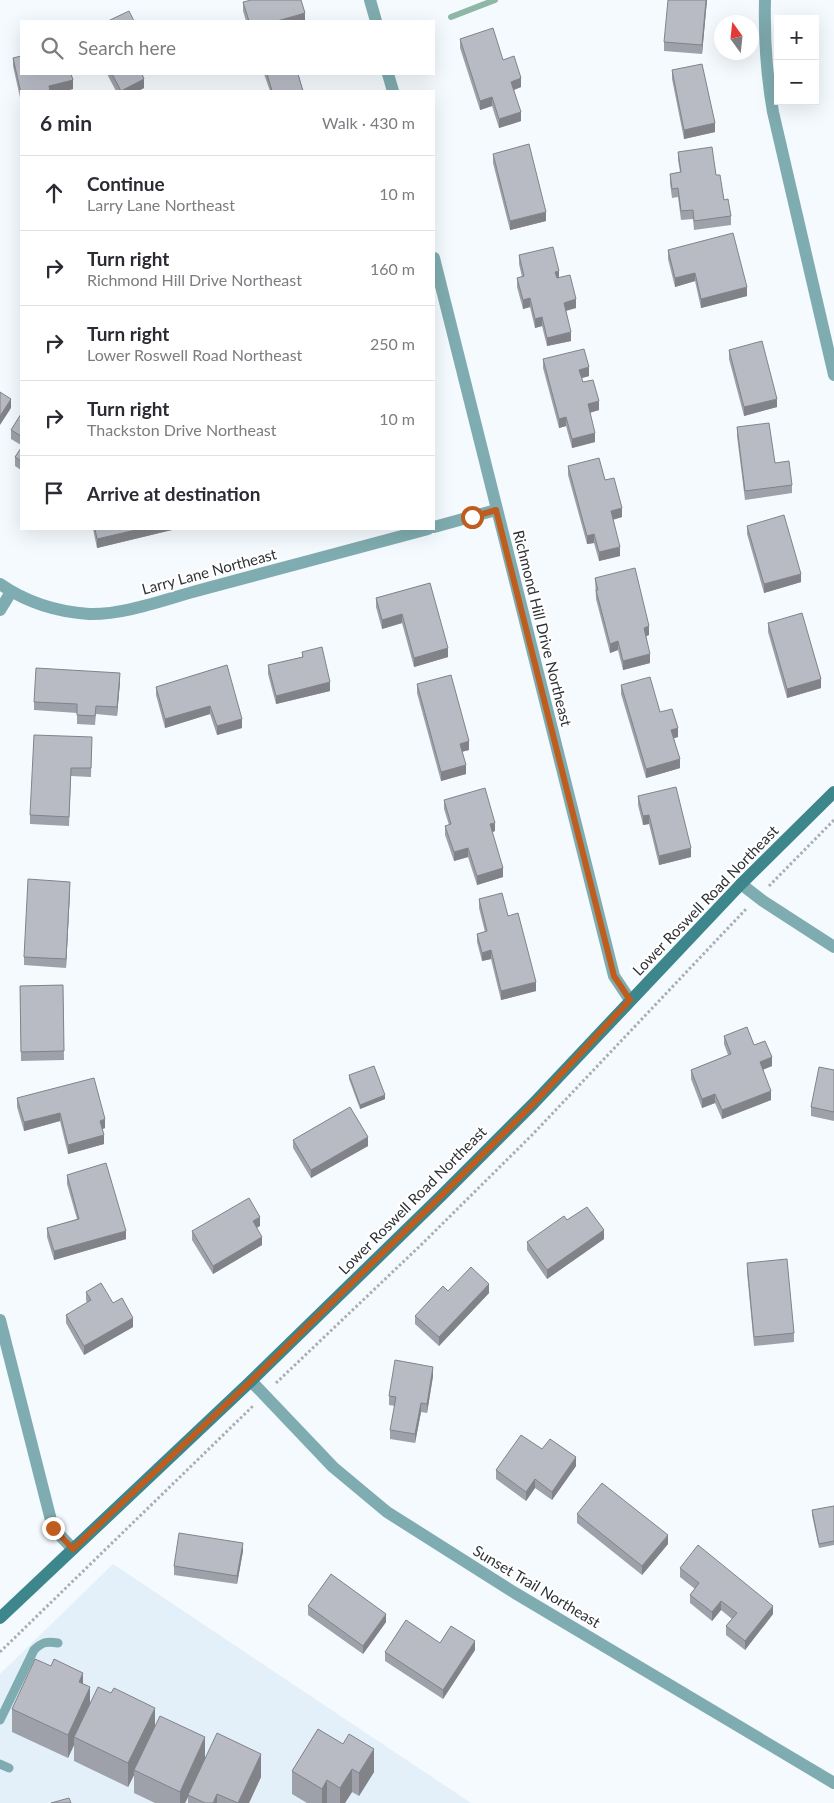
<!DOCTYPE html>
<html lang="en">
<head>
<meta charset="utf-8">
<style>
	body { margin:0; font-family:Lato,sans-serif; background:#f2f2f3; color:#2b2b33 }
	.controls { position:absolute; right:15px; top:15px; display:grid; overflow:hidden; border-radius:0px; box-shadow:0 5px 20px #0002 }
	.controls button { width:45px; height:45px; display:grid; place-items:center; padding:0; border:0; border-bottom:1px solid #e1e1e2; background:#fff; color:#2b2b33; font:25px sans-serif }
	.compass { position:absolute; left:714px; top:15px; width:45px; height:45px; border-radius:50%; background:#fff; box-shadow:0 5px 20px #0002; rotate:345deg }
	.stop { position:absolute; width:15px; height:15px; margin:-11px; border:4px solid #bf5d1f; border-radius:50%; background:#fff }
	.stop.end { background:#bf5d1f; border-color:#fff; box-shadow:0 1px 5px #0008 }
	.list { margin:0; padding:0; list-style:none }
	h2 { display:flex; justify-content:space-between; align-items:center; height:65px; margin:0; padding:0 20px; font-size:21px }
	h2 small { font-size:16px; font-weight:400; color:#7c7c81 }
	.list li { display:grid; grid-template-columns:32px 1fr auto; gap:15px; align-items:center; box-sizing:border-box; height:75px; padding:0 20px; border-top:1px solid #e1e1e2 }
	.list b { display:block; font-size:19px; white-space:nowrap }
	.list p { margin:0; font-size:16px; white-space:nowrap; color:#7c7c81 }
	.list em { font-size:16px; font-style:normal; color:#7c7c81 }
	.icon { flex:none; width:28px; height:28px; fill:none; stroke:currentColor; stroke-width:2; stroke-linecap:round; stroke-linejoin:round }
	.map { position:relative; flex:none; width:834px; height:1803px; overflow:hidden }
	.search { position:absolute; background:#fff; box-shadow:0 5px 20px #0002; left:20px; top:20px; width:415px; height:55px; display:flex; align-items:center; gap:12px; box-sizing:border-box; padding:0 18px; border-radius:0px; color:#7c7c81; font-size:19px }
	.panel { position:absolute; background:#fff; box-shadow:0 5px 20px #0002; left:20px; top:90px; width:415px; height:440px; border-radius:0px }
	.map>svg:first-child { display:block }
	.built { fill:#e3f0fa }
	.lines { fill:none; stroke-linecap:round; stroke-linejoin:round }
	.stream { stroke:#8fb7a6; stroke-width:6 }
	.path { stroke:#a9aeb2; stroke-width:3; stroke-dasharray:2.5 2.5; stroke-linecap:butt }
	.lane { stroke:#7facb0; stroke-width:9 }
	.street { stroke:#7facb0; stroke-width:12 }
	.secondary { stroke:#3c868c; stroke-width:12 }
	.wall { fill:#9ea1a9 }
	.shaded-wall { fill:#818389 }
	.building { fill:#b8bbc4; stroke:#818389 }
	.route { stroke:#bf5d1f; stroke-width:6 }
	.labels { text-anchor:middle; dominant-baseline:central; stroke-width:4.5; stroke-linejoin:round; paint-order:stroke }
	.street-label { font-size:15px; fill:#2e3235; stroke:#fff }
</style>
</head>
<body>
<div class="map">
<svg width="834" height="1803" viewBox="0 0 834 1803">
	<rect width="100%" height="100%" fill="#f4fafe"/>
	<!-- built -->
	<path class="built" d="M113 1564 471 1803H0V1674Z"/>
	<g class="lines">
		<!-- stream -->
		<path class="stream" d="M451 17 495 0"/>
		<!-- path -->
		<path class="path" d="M769 886 834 820
			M276 1383 423 1243 533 1134 747 908
			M0 1652 254 1405"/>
		<!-- lane -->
		<path class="lane" d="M0 1720 34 1650C42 1642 47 1641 58 1643
			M0 1764 9 1768"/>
		<!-- street -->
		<path class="street" d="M370 0 376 21
			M765 0C764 41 766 72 773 112L834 375
			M388 74 393 91
			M434 258 614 976 630 1000
			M434 527 496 510
			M0 584C26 602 58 612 89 614 124 615 166 599 200 590 276 570 352 549 428 529
			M0 610 11 592
			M741 884 763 901 834 947
			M0 1320 53 1528 73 1549
			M251 1381 333 1467 387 1512 515 1593 834 1783"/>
		<!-- secondary -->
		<path class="secondary" d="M0 1618 251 1381 440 1197 533 1104 741 884 834 792"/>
	</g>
	<!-- wall -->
	<path class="wall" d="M707 0 702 54 664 51V42Z
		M243 2 305 21H246L243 11Z
		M460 39 503 60 521 87 514 90 521 121 499 128 492 106 480 110 460 48Z
		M13 58 73 89 65 91H21V102L13 66Z
		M672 70 715 132 684 139 672 79Z
		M107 74H142L144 88 138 91H116Z
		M264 74H298L303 91H270Z
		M678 152 716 175 724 200 731 216V225L694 230 693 219 681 220 678 197 672 198 670 183V174L680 172 678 160Z
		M493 154 546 221 510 230 493 163Z
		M668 250 747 296 701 308 695 281 675 287 668 259Z
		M519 255 559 278 576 308 566 311 571 341 547 346 542 326 535 328 530 307 523 309 517 287V278L522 277 519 264Z
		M729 350 777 407 744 416 729 359Z
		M543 359 589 376 581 378 583 382 599 410 590 413 595 442 572 448 566 426 559 428 543 368Z
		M21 414V445L11 439V430Z
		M737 427 775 463 792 485V493L745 500 737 436Z
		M21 448V470L15 466V457Z
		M568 466 605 480 622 517 613 520 620 556 599 561 594 543 587 544 568 475Z
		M747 526 801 582 764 593 747 534Z
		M93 529H176L97 548Z
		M595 578 649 635 646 636 650 663 623 670 618 650 610 653 596 599Z
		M430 583 448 657 414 667 402 623 382 629 376 607V598Z
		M768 623 821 688 787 698 768 632Z
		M302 652 330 691 276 704 268 674V665L302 657Z
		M227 665 242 728 217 735 210 714 165 728 156 695V687Z
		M120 682 117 716 96 714 95 725 77 724V713L34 710V702Z
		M417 684 469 750 462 752 466 774 441 781 417 693Z
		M621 685 678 737 674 738 680 768 646 778 621 694Z
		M92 737 91 777 71 776 69 826 30 824V815Z
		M638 796 691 857 659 865 649 824 643 825 638 805Z
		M444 800 495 831 492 832 503 877 477 885 468 857 454 861 445 835V826L449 825 444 809Z
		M70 891 66 968 24 965V957Z
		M479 899 508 916 536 991 501 1000 491 959 482 961 477 942V934L485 932 479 908Z
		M63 985 64 1060 21 1061 20 986Z
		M724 1036 754 1045 772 1066 763 1069 771 1100 722 1119 715 1103 702 1108 691 1079V1070L728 1055 724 1044Z
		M834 1070V1121L811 1116V1107Z
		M349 1075 385 1099 360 1109 349 1079Z
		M17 1098 105 1128 102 1129 104 1144 68 1154 60 1121 24 1131 17 1107Z
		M293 1140 368 1146 311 1178 293 1148Z
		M67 1175 126 1239 54 1260 47 1237V1228L77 1219 67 1184Z
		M567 1220 604 1239 547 1279 527 1250V1242Z
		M260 1226 257 1227 262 1245 213 1274 192 1240V1231Z
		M747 1263 794 1333V1342L754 1346 747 1272Z
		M448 1291 489 1293 439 1346 415 1324V1316Z
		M86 1292 133 1327 84 1355 66 1323V1315L87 1303 86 1300Z
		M433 1376 427 1413 421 1412 415 1443 390 1439V1430L395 1406 389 1405V1396Z
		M576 1466 552 1500 535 1488 526 1501 496 1479V1470Z
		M834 1506V1545L819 1548 812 1515V1510Z
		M577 1514 668 1544 642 1575 577 1523Z
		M243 1551 237 1584 174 1575V1566Z
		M680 1568 773 1614 745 1650 726 1635V1626L732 1619 721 1610 712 1621 690 1603V1595L695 1589 680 1577Z
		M308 1606 386 1622 363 1654 308 1615Z
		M440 1643 475 1650 443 1699 385 1661V1652Z
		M51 1666 83 1684 90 1704 155 1725 205 1758 261 1777 249 1803H188V1797L185 1803H155L134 1793V1775L128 1787 74 1761V1745L68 1758 12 1732V1709Z
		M318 1729 374 1772 359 1796 352 1792 345 1803H307L292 1794V1771Z"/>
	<!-- shaded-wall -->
	<path class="shaded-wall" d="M706 0H707L702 54V45Z
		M305 13V21H277Z
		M521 78V87L511 91V82Z
		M144 79V88L138 91H121Z
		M73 80V89L65 91H49V86Z
		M492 97V106L480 110V101Z
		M521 112V121L499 128V119Z
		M715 123V132L684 139V130Z
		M546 212V221L510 230V221Z
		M559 271V280L555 281V272Z
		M695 273V281L675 287V278Z
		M747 287V296L701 308V299Z
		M530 298V307L523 309V300Z
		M576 299V308L564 311V303Z
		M542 317V326L535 328V319Z
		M571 332V341L547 346V338Z
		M589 367V376L579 379V370Z
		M11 399V408L0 425V416Z
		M777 399V407L744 416V407Z
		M599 401V410L588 413V404Z
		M566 417V426L559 428V419Z
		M595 433V442L572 448V439Z
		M622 508V517L611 520V511Z
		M140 529H176L97 548V539Z
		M594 534V543L587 544V536Z
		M620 547V556L599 561V552Z
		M801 574V582L764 593V584Z
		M402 614V623L382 629V620Z
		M649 626V635L644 637V628Z
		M618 641V650L610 653V644Z
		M448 648V657L414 667V658Z
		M650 654V663L623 670V661Z
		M120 673V682L117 716V707Z
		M821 679V688L787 698V689Z
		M330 682V691L276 704V696Z
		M210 706V714L165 728V719Z
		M242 719V728L217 735V726Z
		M678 728V737L671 739V730Z
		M469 741V750L460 752V744Z
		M680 759V768L646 778V769Z
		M466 765V774L441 781V772Z
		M649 815V824L643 825V816Z
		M495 823V831L490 833V824Z
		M468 848V857L454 861V852Z
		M691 848V857L659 865V856Z
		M503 868V877L477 885V876Z
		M70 882V891L66 968V959Z
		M491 950V959L482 961V953Z
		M536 982V991L501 1000V991Z
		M772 1057V1066L760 1071V1062Z
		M771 1091V1100L722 1119V1110Z
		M715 1094V1103L702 1108V1099Z
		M385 1095V1099L360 1109V1105Z
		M60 1113V1121L24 1131V1122Z
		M105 1119V1128L100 1130V1121Z
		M104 1135V1144L68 1154V1145Z
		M368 1137V1146L311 1178V1170Z
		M260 1217V1226L253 1230V1221Z
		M604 1230V1239L547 1279V1270Z
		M126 1231V1239L54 1260V1251Z
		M262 1237V1245L213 1274V1266Z
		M489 1284V1293L439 1346V1337Z
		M133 1318V1327L84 1355V1346Z
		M433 1367V1376L427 1413V1404Z
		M421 1403V1412L415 1443V1434Z
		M576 1457V1466L552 1500V1492Z
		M535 1479V1488L526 1501V1492Z
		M668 1535V1544L642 1575V1566Z
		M243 1543V1551L237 1584V1576Z
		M721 1601V1610L712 1621V1612Z
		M773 1606V1614L745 1650V1641Z
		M386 1614V1622L363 1654V1646Z
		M475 1641V1650L443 1699V1690Z
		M83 1673V1696L79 1682Z
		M90 1687V1710L74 1737V1745L68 1758V1735Z
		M155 1708V1731L134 1770V1775L128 1787V1763Z
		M205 1737V1761L188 1795V1797L185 1803H180V1792Z
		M374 1749V1772L359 1796V1773Z
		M261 1754V1777L249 1803H238Z
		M352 1769V1792L345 1803H340V1788Z
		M327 1780V1803H322V1789Z
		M217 1794V1803H213Z"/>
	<!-- building -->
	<path class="building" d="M251 0H301L305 13 277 21H249L243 2Z
		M668 0H706L702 45 664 42Z
		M129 11 134 21H108Z
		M493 28 503 60 514 56 521 78 511 82 521 112 499 119 492 97 480 101 460 39Z
		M21 56V74H71L73 80 49 86 50 91H21V93L13 58Z
		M702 64 715 123 684 130 672 70Z
		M112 74H142L144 79 121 91Z
		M267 74H298L303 91H272Z
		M529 144 546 212 510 221 493 154Z
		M712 147 716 175H720L724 200 728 199 731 216 694 221 693 210 681 211 678 188 672 189 670 174 681 172 678 152Z
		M733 233 747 287 701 299 695 273 675 278 668 250Z
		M553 247 559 271 555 272 557 278 570 275 576 299 564 303 571 332 547 338 542 317 535 319 530 298 523 300 517 278 524 276 519 255Z
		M762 341 777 399 744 407 729 350Z
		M584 349 589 367 579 370 583 382 593 380 599 401 588 404 595 433 572 439 566 417 559 419 543 359Z
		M0 392 11 399 0 416Z
		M21 414V436L11 430Z
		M769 423 775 463 789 461 792 485 745 491 737 427Z
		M21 448V461L15 457Z
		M599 458 605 480 614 478 622 508 611 511 620 547 599 552 594 534 587 536 568 466Z
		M784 515 801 574 764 584 747 526Z
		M95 529H140L97 539Z
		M635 568 649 626 644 628 650 654 623 661 618 641 610 644 596 590H598L595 578Z
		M430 583 448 648 414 658 402 614 382 620 376 598Z
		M802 613 821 679 787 689 768 623Z
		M322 647 330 682 276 696 268 665 303 657 302 652Z
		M227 665 242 719 217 726 210 706 165 719 156 687Z
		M36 668 120 673 117 707 96 706 95 716 77 715V704L34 702Z
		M451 675 469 741 460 744 466 765 441 772 417 684Z
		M650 677 660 712 672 709 678 728 671 730 680 759 646 769 621 685Z
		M34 735 92 737 91 768H71L69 817 30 815Z
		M676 787 691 848 659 856 649 815 643 816 638 796Z
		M485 788 495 823 490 824 503 868 477 876 468 848 454 852 445 826 451 824 444 800Z
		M28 879 70 882 66 959 24 957Z
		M502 893 508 916 518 913 536 982 501 991 491 950 482 953 477 934 487 931 479 899Z
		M63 985 64 1051 21 1052 20 986Z
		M747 1027 754 1045 765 1041 772 1057 760 1062 771 1091 722 1110 715 1094 702 1099 691 1070 731 1054 724 1036Z
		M374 1066 385 1095 360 1105 349 1075Z
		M819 1067 834 1070V1112L811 1107Z
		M94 1078 105 1119 100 1121 104 1135 68 1145 60 1113 24 1122 17 1098Z
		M350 1107 368 1137 311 1170 293 1140Z
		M106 1163 126 1231 54 1251 47 1228 79 1219 67 1175Z
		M249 1198 260 1217 253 1221 262 1237 213 1266 192 1231Z
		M587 1207 604 1230 547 1270 527 1242 564 1216 567 1220Z
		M787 1259 794 1333 754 1337 747 1263Z
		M471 1267 489 1284 439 1337 415 1316 443 1286 448 1291Z
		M101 1283 113 1303 122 1298 133 1318 84 1346 66 1315 91 1300 86 1292Z
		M395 1360 433 1367 427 1404 421 1403 415 1434 390 1430 396 1397 389 1396Z
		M521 1435 542 1449 550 1439 576 1457 552 1492 535 1479 526 1492 496 1470Z
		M602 1483 668 1535 642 1566 577 1514Z
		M834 1506V1541L819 1544 812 1510Z
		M179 1533 243 1543 237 1576 174 1566Z
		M698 1545 773 1606 745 1641 726 1626 737 1613 721 1601 712 1612 690 1595 699 1583 680 1568Z
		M331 1574 386 1614 363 1646 308 1606Z
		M406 1620 440 1643 451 1626 475 1641 443 1690 385 1652Z
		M35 1659 51 1666 54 1659 83 1673 79 1682 90 1687 68 1735 12 1709Z
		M98 1687 111 1693 114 1688 155 1708 128 1763 74 1737Z
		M160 1716 205 1737 180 1792 134 1770Z
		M318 1729 343 1744 349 1734 374 1749 359 1773 352 1769 340 1788 327 1780 322 1789 292 1771Z
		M217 1733 261 1754 238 1803 217 1794 213 1803H205L188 1795Z
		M69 1798 71 1803H51Z"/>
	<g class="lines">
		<!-- route -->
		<path class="route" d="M53 1528 73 1549 251 1381 440 1197 533 1104 630 1000 614 976 496 510 472 517"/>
	</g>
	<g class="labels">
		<!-- street labels -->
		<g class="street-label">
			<text transform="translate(209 571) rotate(-15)">Larry Lane Northeast</text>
			<text transform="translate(543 628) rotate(76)">Richmond Hill Drive Northeast</text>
			<text transform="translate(705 900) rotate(-46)">Lower Roswell Road Northeast</text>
			<text transform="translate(412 1200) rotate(-45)">Lower Roswell Road Northeast</text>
			<text transform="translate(537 1586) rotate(31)">Sunset Trail Northeast</text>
		</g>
	</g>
</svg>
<div class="controls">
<button>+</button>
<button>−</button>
</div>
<svg class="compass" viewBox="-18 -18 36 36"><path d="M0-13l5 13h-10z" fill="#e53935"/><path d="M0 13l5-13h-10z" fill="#7c7c81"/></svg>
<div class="stop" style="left:472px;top:517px"></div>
<div class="stop end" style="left:53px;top:1528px"></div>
<div class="search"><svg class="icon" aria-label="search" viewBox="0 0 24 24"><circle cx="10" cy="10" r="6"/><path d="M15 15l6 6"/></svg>Search here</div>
<section class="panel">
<h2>6 min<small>Walk · 430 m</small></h2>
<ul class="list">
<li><svg class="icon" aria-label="ahead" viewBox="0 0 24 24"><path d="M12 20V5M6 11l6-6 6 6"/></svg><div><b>Continue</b><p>Larry Lane Northeast</p></div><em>10 m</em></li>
<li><svg class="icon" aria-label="right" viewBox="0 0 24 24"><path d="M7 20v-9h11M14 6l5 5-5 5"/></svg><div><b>Turn right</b><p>Richmond Hill Drive Northeast</p></div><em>160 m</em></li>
<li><svg class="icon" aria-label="right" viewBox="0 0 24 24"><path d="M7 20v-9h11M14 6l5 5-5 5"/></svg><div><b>Turn right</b><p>Lower Roswell Road Northeast</p></div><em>250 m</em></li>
<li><svg class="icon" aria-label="right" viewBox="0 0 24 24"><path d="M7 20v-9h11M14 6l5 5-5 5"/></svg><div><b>Turn right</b><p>Thackston Drive Northeast</p></div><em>10 m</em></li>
<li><svg class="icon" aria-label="arrive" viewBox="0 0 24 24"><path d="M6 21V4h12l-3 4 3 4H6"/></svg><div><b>Arrive at destination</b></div></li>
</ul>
</section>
</div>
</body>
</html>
